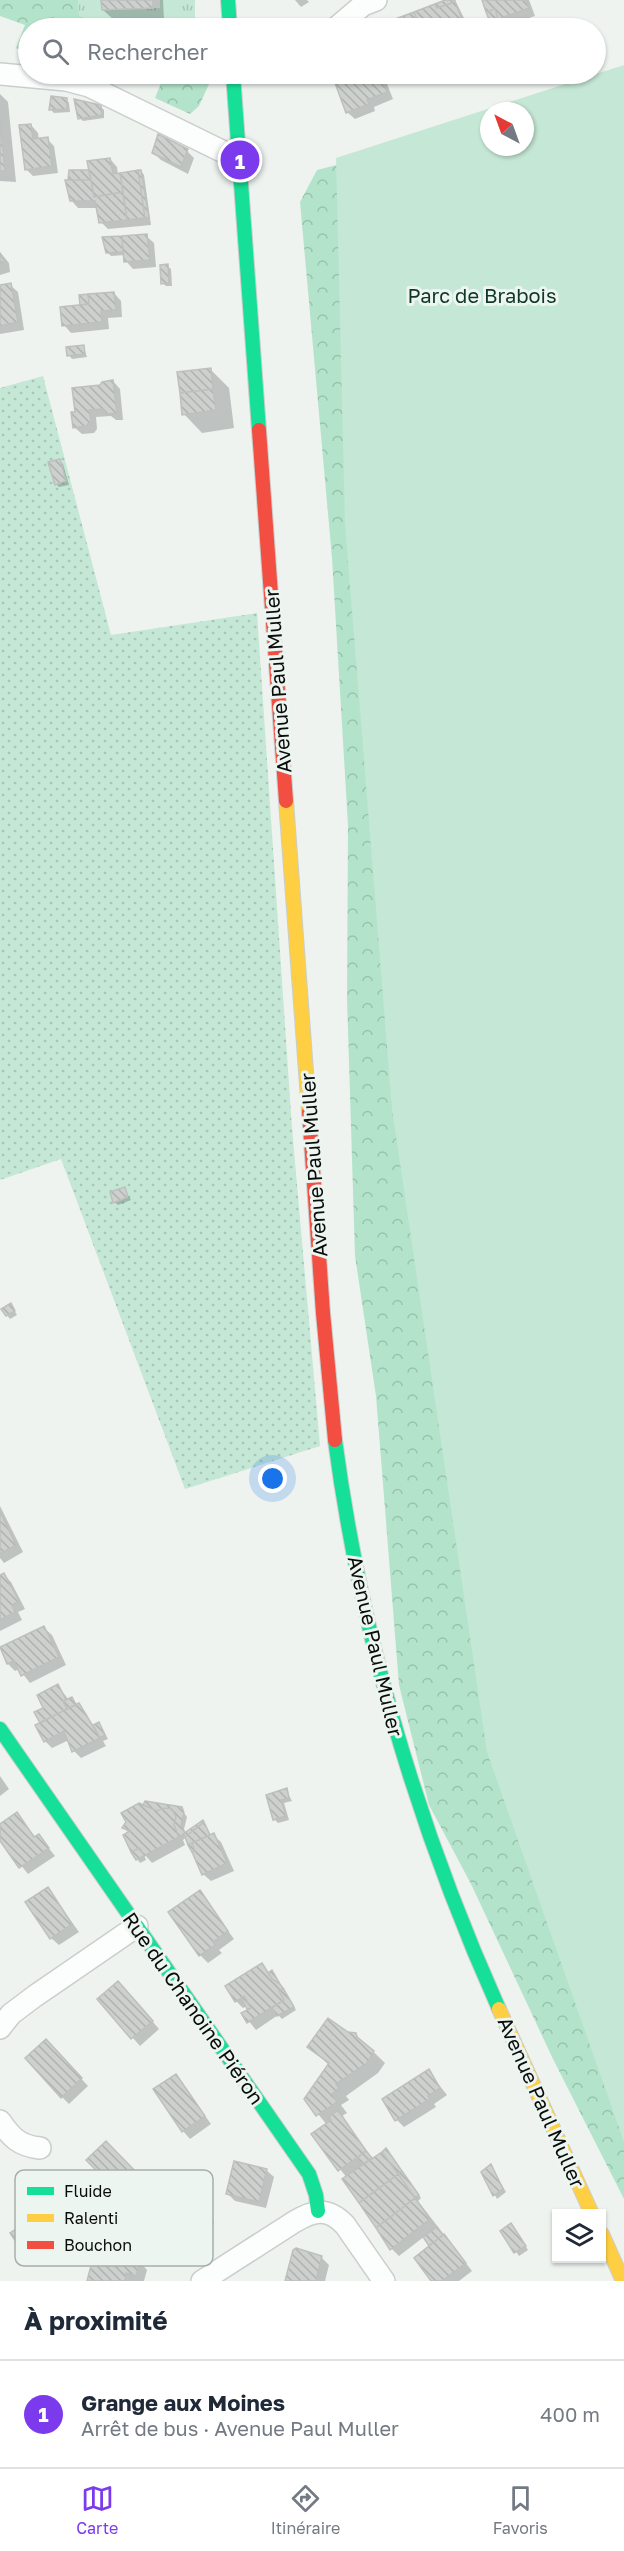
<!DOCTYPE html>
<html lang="fr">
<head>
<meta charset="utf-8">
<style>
	body { margin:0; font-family:"Golos Text",sans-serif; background:#f6f6f7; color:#1f2937 }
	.controls { position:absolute; right:18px; bottom:18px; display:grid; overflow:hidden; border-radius:0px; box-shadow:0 2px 4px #0004 }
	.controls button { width:54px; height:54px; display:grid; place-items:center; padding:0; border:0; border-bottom:2px solid #e0e1e3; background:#fff; color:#1f2937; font:30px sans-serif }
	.compass { position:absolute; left:480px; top:102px; width:54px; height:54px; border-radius:50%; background:#fff; box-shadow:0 2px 4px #0004; rotate:319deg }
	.you { position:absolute; left:273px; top:1479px; width:21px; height:21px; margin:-15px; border:4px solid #fff; border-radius:50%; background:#1a73e8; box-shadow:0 0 0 9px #1a73e833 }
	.badge { display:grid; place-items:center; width:39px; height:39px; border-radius:50%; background:#7c3aed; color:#fff; font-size:20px; font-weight:700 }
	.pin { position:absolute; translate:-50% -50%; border:3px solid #fff; box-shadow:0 2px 6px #0006 }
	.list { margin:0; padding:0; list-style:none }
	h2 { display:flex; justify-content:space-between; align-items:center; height:78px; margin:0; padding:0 24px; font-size:26px }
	h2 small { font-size:20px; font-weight:400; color:#747a83 }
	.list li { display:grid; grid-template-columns:39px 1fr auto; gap:18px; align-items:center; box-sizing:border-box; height:108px; padding:0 24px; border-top:2px solid #e0e1e3 }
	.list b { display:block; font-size:22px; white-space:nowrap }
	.list p { margin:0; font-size:20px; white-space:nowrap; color:#747a83 }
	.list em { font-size:20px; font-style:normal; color:#747a83 }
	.icon { flex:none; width:33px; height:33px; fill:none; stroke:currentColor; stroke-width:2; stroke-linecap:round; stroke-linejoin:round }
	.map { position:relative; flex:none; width:624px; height:2281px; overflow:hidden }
	.search { position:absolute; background:#fff; box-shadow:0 2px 4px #0004; left:18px; right:18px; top:18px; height:66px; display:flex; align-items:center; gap:15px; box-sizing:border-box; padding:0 21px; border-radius:33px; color:#747a83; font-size:22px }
	.sheet { height:186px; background:#fff }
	nav { display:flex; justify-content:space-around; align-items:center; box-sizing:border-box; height:84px; border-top:2px solid #e0e1e3; background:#fff; font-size:16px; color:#747a83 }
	nav a { display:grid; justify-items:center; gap:3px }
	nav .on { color:#7c3aed }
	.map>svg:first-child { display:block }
	.grass { fill:url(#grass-tufts) }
	.forest { fill:url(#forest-crowns) }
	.park { fill:#c5e7d5; fill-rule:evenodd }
	.garden { fill:url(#garden-dots) }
	.shadow { fill:#0003 }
	.building { fill:url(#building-back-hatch); stroke:#bdc0be; stroke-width:1.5 }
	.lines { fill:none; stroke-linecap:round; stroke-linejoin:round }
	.street-casing { stroke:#cacecc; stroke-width:24 }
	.fast-casing { stroke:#cacecc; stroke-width:16 }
	.slow-casing { stroke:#cacecc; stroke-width:16 }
	.jam-casing { stroke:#cacecc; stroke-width:16 }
	.street { stroke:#fcfdfd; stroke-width:21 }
	.fast { stroke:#16e098; stroke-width:14 }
	.slow { stroke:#ffcf43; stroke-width:14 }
	.jam { stroke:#f24e42; stroke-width:14 }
	.labels { text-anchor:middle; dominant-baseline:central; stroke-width:6; stroke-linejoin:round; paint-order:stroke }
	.park-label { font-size:20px; fill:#113726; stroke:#ecf5f0 }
	.street-label { font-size:20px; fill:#0a0c0b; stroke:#ecf5f0 }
	.key { fill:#ecf5f0; stroke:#a8afab; stroke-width:1.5 }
	.key-label { font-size:16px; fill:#0a0c0b }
</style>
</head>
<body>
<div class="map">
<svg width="624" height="2281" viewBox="0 0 624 2281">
	<defs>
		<pattern id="grass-tufts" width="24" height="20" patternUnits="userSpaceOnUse" patternTransform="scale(1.5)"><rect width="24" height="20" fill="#c5e7d5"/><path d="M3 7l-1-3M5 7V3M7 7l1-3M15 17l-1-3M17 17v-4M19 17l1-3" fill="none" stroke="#a8c5b6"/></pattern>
		<pattern id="forest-crowns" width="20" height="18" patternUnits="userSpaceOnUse" patternTransform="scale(1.5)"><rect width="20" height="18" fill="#b3e4cb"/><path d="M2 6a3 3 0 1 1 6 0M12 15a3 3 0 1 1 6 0" fill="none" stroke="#99c2ad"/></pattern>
		<pattern id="garden-dots" width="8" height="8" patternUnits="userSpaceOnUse" patternTransform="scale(1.5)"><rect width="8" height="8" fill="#c5e7d5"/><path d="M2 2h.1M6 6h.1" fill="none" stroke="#a8c5b6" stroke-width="1.8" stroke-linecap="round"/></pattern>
		<pattern id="building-back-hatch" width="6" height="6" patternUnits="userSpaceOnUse" patternTransform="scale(1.5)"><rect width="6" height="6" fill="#cdd1ce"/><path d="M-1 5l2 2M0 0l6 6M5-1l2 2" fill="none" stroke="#afb2b0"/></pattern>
	</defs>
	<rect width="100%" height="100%" fill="#eef3f0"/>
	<!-- grass -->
	<path class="grass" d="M78 0H101L102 10 160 8V0H195V28H95L79 15Z"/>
	<!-- forest -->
	<path class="forest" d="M0 0H78L79 15 95 28H28V54L16 48 25 25 0 16Z
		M142 74H207L210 82 199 106 190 114 155 98 161 83Z
		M387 152 624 934V2199L553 2059 471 1884 429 1805 399 1685 376 1396 355 1256 347 998 348 825 332 558 300 202 317 170Z"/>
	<!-- park -->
	<path class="park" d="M624 65V2142L487 1752 392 1109 345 523 336 158ZM489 111H525V147H489Z"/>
	<!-- garden -->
	<path class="garden" d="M43 376 111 635 257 613 292 1128 320 1446 185 1489 61 1159 0 1180V388Z"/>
	<!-- shadow -->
	<path class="shadow" d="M103 0H163L164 19 115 21 103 10Z
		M295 0H307L309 2 301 7Z
		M450 0 456 2 469 28H383Z
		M484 0H529L535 16 506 26 502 22 495 25Z
		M356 74H383L393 99 374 107 375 111 355 119 347 112Z
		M0 94 8 102 16 182 0 181Z
		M66 99 69 103 70 112 54 113 51 110Z
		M100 106 104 110V118L83 121 80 118Z
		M31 125 38 133 39 140 47 139 54 146 58 173 33 176 26 169Z
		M187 151 194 158 188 174 161 160 154 153Z
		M110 159 117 167 118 174 141 171 144 175 151 225 108 229 101 222 98 208H78L71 200 88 172Z
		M146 236 154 243 156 267 133 269 126 261 125 255 111 256 107 252 104 238Z
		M0 252 9 263 10 272 0 275Z
		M167 266 171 269 172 286H166L163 283Z
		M10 285 18 292 24 330 0 334V287Z
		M114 293 121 301 122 317 108 318 109 329 71 333 64 325 83 306Z
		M83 346 87 357 72 359 69 355Z
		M210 369 229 388 234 428 202 433 184 414Z
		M113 381 120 389 123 420H116L111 416 96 417 97 429 94 433 82 434 74 427 76 413 100 386Z
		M60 461 63 464 69 485 59 487 56 484Z
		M124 1189 131 1200 118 1205 114 1202Z
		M11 1305 17 1315 10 1319 7 1315Z
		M0 1506 23 1552 4 1563 0 1558Z
		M4 1575 11 1582 25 1609 18 1612 22 1620 0 1631V1577Z
		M44 1628 52 1635 66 1665 30 1683 19 1669 15 1671 8 1664Z
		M58 1686 69 1700 72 1699 86 1713 93 1727 99 1724 102 1728 108 1739 103 1741 106 1746 81 1758 74 1751 69 1740 52 1748 45 1741 42 1723 45 1708Z
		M0 1776 9 1789 0 1796Z
		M286 1790 292 1801 284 1803 289 1820 278 1823 274 1819 268 1796Z
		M181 1809 187 1817 184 1829 186 1834 203 1822 211 1836 213 1835 221 1842 234 1871 211 1881 203 1874 186 1837 183 1840 185 1845 152 1863 144 1854 146 1860 140 1863 137 1859 129 1833 125 1829Z
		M17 1814 36 1838 39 1836 55 1856 28 1874 0 1839V1826Z
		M48 1889 79 1932 59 1945 51 1938Z
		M200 1892 234 1939 219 1950 222 1953 208 1963 200 1955Z
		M262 1965 288 1996 296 2010 282 2019 278 2015 256 2030 243 2014 250 2010 247 2006 243 2008 236 2001Z
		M126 1990 159 2029 140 2046 99 1999Z
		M348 2034H355L385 2063 378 2073 346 2096 349 2100 341 2105 347 2113 342 2116 373 2159 389 2154 421 2198 418 2201 472 2271 459 2281H433L431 2246 425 2236 399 2256 392 2249 347 2178 313 2134 327 2125 306 2099 329 2065 309 2047Z
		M54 2049 88 2086 69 2104 62 2097Z
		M428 2071 447 2095 434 2104 436 2107 404 2127 397 2120Z
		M176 2076 211 2124 190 2139 183 2131Z
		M106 2143 145 2183 127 2201 88 2160Z
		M491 2166 506 2192 497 2199 483 2172Z
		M266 2170 274 2177 266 2208 235 2201 227 2193Z
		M207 2215 214 2222 207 2251 175 2243 168 2236Z
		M514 2228 528 2250 519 2256 502 2231Z
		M322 2258 329 2265 325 2281H287Z
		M140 2262 147 2270 144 2281H88Z"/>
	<!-- building -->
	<path class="building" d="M101 0H153V8L102 10Z
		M445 0H455V2L437 8 435 4Z
		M482 0H526L529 8 498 19 495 9 486 12Z
		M455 2 465 27 420 28 414 12 435 4 437 8Z
		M495 9 498 19 490 22 486 12Z
		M414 12 420 28H379L391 24 390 21Z
		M354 74H380L387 92 367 100 369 104 346 113 335 83Z
		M51 96 67 98V109L49 110Z
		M74 99 101 105 102 115 78 119Z
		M0 118 5 171H0Z
		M31 124 33 139 48 137 52 166 25 170 19 125Z
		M158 134 188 149 181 167 152 153Z
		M110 158 113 174 120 173 123 192 94 197 87 161Z
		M69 170H89L91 180H68Z
		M138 170 145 218 127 220 120 173Z
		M138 170H141L149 218H145Z
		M65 180H91L94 197 123 192 127 220 99 223 95 201H70Z
		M147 234 150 260 124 262 122 236Z
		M122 236 123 252 106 253 102 237Z
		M0 253 4 262 0 266Z
		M168 264 169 283 161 284 160 265Z
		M11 283 18 322 0 326V285Z
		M114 292 116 310 101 311 102 322 62 326 60 307 89 304 88 294Z
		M88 294 89 304 80 305 79 295Z
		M84 345 85 354 67 356 66 347Z
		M211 368 213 389 180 393 177 372Z
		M113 380 117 413 107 414 103 409 89 410 91 421 86 426 73 428 71 412H75L72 388 100 385 102 382Z
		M213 389 216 410 182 415 180 393Z
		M60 459 66 481 55 485 48 462Z
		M125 1187 128 1197 113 1203 110 1192Z
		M11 1303 15 1311 6 1316 1 1309Z
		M0 1512 16 1545 0 1554Z
		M4 1573 19 1601 12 1605 15 1612 0 1620V1575Z
		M44 1626 59 1657 21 1676 14 1661 7 1664 0 1647Z
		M58 1684 66 1700 63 1701 67 1709 40 1723 34 1712 43 1708 37 1695Z
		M72 1697 76 1705 67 1709 63 1701Z
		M79 1703 100 1738 72 1752 64 1731 44 1742 35 1725Z
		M99 1722 105 1735 100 1738 93 1725Z
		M287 1788 289 1798 281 1800 286 1816 273 1820 266 1795Z
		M145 1801 182 1807 184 1813 181 1825 185 1833 179 1837 174 1825 176 1817 172 1809 164 1808 157 1811 143 1805Z
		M139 1803 157 1811 164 1808 172 1809 176 1817 174 1825 179 1837 144 1856 140 1848 131 1852 123 1835 130 1831 122 1828 126 1822 121 1813Z
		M17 1812 34 1837 39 1834 49 1848 19 1868 0 1841V1824Z
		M203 1820 204 1822 185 1837 183 1834Z
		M204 1822 210 1835 188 1845 185 1837Z
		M214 1833 227 1863 202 1875 192 1852 195 1851 192 1843Z
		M192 1843 195 1851 192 1852 188 1845Z
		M140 1848 144 1856 136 1860 131 1852Z
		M48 1887 72 1924 50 1939 25 1902Z
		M200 1890 228 1931 213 1942 215 1945 199 1956 168 1912Z
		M262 1963 272 1979 280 1984 283 1988 279 1991 284 2000 247 2023 241 2013 251 2008 244 1996 235 2002 225 1986Z
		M272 1970 280 1984 272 1979 268 1973Z
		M118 1981 153 2021 131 2039 97 1999Z
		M283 1988 294 2007 277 2016 272 2008 284 2000 279 1991Z
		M244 1996 251 2008 247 2009 241 1998Z
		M328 2018 348 2032 356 2033 357 2037 374 2051 367 2063 336 2084 339 2088 332 2094 337 2102 316 2116 304 2099 329 2063 307 2047Z
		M46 2039 82 2078 61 2098 25 2058Z
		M429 2069 440 2088 428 2096 430 2099 395 2121 382 2099Z
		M176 2074 205 2116 182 2132 153 2089Z
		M338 2110 366 2151 338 2171 311 2134 331 2120 329 2117Z
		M106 2141 139 2175 119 2194 86 2160Z
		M386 2148 402 2171 398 2174 382 2152Z
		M366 2151 372 2158 362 2165 357 2158Z
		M382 2152 398 2174 359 2203 342 2179Z
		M234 2161 267 2169 259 2202 226 2194Z
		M491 2164 503 2189 493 2196 481 2172Z
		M402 2171 419 2195 415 2198 398 2174Z
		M398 2174 415 2198 376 2228 359 2203Z
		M415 2198 430 2219 390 2250 376 2228Z
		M54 2204 70 2227 26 2257 10 2233Z
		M511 2223 526 2246 514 2253 500 2231Z
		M437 2227 443 2235 429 2246 423 2237Z
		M444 2234 466 2263 442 2281H431L414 2258Z
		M296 2248 322 2256 316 2281H285L293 2250Z
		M95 2250 140 2261 136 2276 126 2273 125 2281H87Z"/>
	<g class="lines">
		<!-- street casing -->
		<g class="street-casing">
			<path id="street" d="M336 28 363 5 376 0
				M0 74 66 80 89 86 240 160
				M0 2028 11 2014 35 1996 137 1926
				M0 2121C11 2137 19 2146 40 2148
				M202 2281 294 2222C314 2210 328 2207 345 2225L384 2281"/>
		</g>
		<!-- fast casing -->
		<g class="fast-casing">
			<path id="fast" d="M228 0 230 28
				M233 74 259 430
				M335 1440C361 1637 418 1828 499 2009
				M0 1729 309 2174 316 2195 318 2211"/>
		</g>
		<!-- slow casing -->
		<g class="slow-casing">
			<path id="slow" d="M286 801 309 1112
				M499 2009 592 2214
				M602 2234 623 2281"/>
		</g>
		<!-- jam casing -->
		<g class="jam-casing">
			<path id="jam" d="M259 430 286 801
				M309 1112 323 1313 335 1440"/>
		</g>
		<!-- street -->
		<use href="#street" class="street"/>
		<!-- fast -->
		<use href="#fast" class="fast"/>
		<!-- slow -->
		<use href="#slow" class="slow"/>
		<!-- jam -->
		<use href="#jam" class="jam"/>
	</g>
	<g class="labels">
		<!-- park labels -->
		<g class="park-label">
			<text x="482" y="295">Parc de Brabois</text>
		</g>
		<!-- street labels -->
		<g class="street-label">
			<text transform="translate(277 681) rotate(-94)">Avenue Paul Muller</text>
			<text transform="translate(313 1165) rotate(-94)">Avenue Paul Muller</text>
			<text transform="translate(376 1646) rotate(77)">Avenue Paul Muller</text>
			<text transform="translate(194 2008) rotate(55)">Rue du Chanoine Piéron</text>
			<text transform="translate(542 2102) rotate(66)">Avenue Paul Muller</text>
		</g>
	</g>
	<!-- legend -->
	<rect x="15" y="2170" width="198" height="96" rx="9" class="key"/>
	<rect x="27" y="2187" width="27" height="8" fill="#16e098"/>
	<rect x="27" y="2214" width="27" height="8" fill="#ffcf43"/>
	<rect x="27" y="2241" width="27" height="8" fill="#f24e42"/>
	<g class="key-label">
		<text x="64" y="2197">Fluide</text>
		<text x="64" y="2224">Ralenti</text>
		<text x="64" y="2251">Bouchon</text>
	</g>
</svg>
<div class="controls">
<button><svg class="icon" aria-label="layers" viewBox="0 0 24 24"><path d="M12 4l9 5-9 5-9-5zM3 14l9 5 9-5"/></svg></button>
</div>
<svg class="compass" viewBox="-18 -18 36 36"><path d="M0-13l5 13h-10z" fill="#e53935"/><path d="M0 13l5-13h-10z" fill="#747a83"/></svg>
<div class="you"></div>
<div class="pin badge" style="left:240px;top:160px">1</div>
<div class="search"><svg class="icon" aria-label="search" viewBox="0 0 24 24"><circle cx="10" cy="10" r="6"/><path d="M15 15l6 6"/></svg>Rechercher</div>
</div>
<section class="sheet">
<h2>À proximité<small></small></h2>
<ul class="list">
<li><span class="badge">1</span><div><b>Grange aux Moines</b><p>Arrêt de bus · Avenue Paul Muller</p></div><em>400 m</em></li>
</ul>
</section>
<nav>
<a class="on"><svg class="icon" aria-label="map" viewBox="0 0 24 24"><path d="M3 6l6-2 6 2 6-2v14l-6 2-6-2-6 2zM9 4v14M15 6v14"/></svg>Carte</a>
<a><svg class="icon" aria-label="directions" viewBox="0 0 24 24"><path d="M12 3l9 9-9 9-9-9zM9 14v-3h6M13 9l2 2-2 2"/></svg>Itinéraire</a>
<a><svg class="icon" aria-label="saved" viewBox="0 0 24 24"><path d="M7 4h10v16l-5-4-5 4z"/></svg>Favoris</a>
</nav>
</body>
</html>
